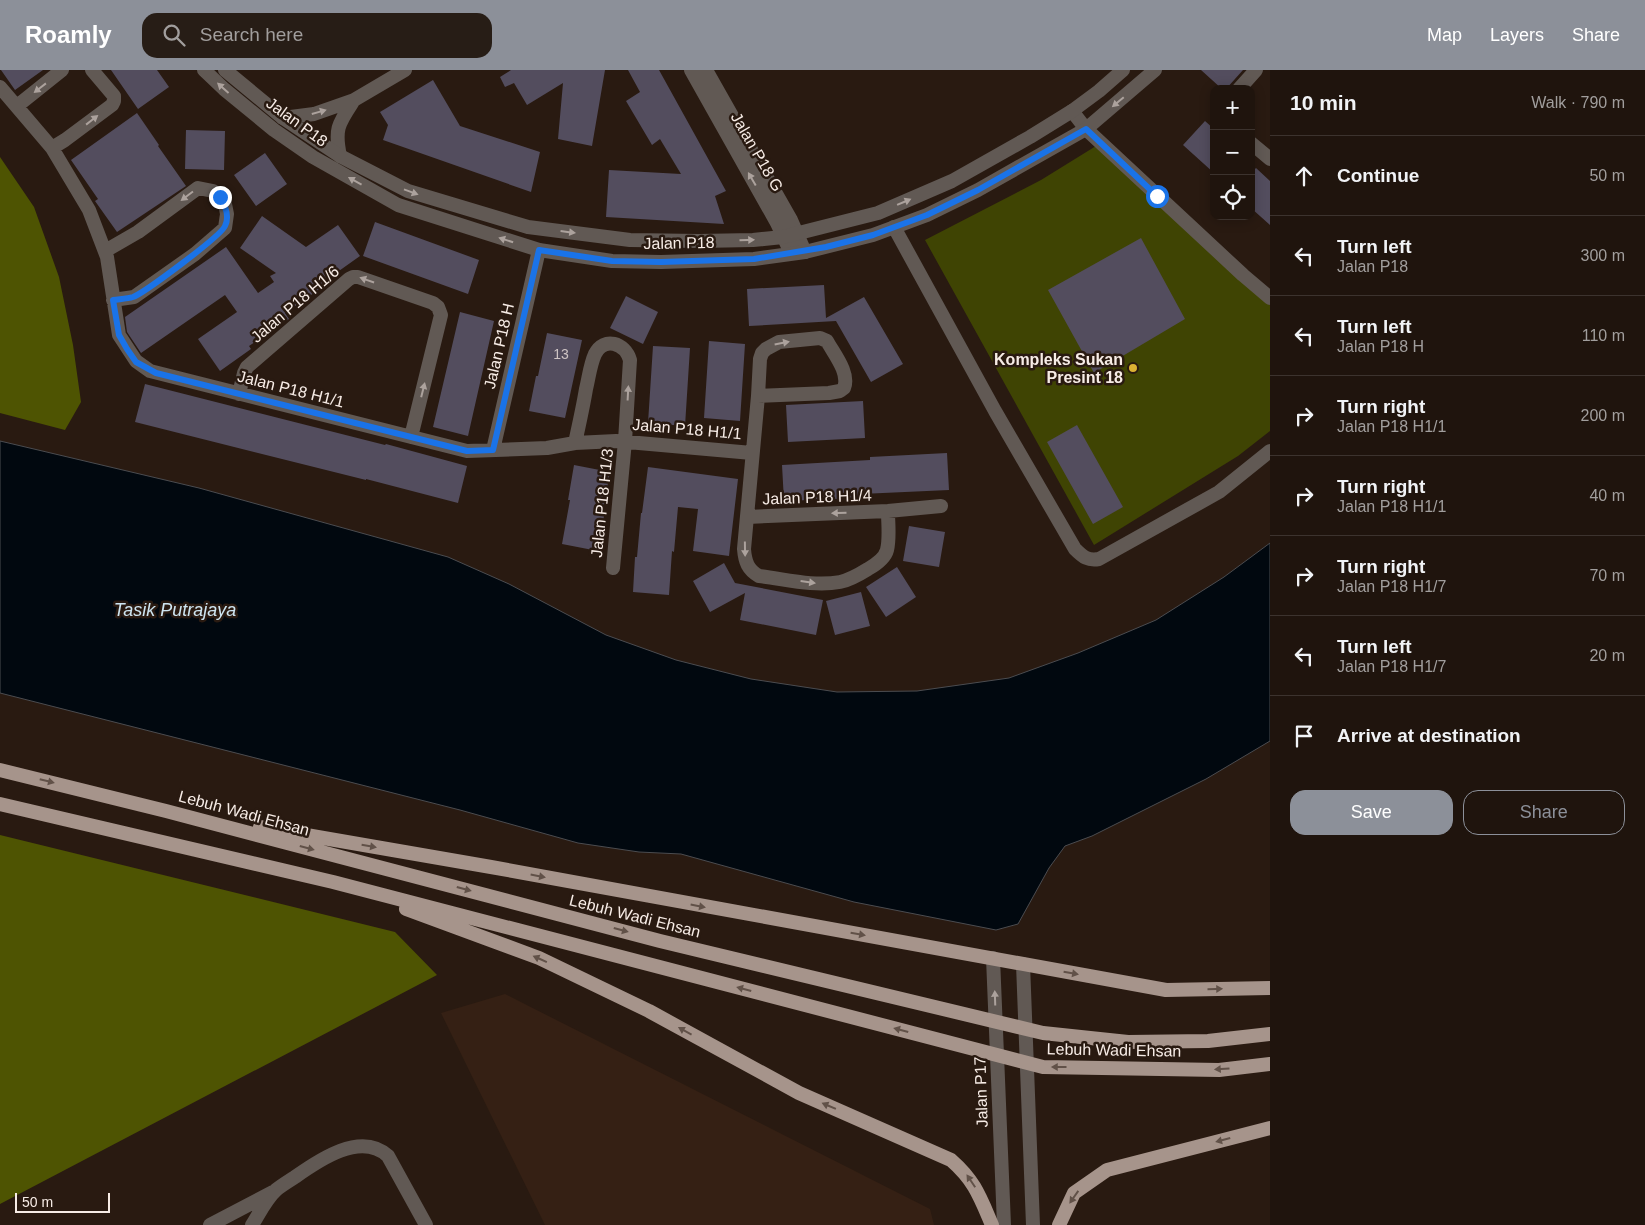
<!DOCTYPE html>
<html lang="en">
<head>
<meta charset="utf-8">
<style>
	body { margin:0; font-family:Helvetica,sans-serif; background:#271d16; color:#f1f3f6 }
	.controls { position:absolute; right:15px; top:15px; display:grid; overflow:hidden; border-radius:10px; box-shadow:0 2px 12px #0003 }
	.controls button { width:45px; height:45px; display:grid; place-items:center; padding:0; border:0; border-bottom:1px solid #3c332e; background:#1f140d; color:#f1f3f6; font:25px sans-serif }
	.scale { position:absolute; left:15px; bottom:12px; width:95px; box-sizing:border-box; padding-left:5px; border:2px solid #f7ece6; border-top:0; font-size:14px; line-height:18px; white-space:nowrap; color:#f7ece6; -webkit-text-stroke:4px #291a11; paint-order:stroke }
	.stop { position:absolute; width:15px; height:15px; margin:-11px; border:4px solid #1a73e8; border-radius:50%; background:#fff }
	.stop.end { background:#1a73e8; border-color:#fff; box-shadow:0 1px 5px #0008 }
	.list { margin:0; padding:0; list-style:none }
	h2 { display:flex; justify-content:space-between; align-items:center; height:65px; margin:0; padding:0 20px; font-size:21px }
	h2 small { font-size:16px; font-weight:400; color:#a19e9d }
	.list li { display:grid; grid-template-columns:32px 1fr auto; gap:15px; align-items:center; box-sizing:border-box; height:80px; padding:0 20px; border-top:1px solid #3c332e }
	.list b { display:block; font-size:19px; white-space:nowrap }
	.list p { margin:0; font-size:16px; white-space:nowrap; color:#a19e9d }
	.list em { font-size:16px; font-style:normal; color:#a19e9d }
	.actions { display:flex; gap:10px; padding:15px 20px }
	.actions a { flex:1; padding:11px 0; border:1px solid #8c9099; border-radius:15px; text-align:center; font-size:18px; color:#8c9099 }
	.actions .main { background:#8c9099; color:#fff }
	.icon { flex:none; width:28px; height:28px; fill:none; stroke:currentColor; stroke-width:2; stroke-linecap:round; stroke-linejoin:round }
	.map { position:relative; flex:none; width:1270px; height:1155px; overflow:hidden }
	header { display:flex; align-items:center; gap:30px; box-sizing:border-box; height:70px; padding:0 25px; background:#8c9099; color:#fff }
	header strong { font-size:24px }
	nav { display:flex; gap:28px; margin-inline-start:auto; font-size:18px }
	.search { width:350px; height:45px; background:#271d16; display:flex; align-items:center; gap:12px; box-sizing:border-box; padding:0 18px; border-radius:15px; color:#a19e9d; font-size:19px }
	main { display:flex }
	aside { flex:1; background:#1f140d }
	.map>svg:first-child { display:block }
	.built { fill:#352014 }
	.green { fill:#3f4403 }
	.forest { fill:#4e5402 }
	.water { fill:#01080f; stroke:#4b4c50 }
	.building { fill:#534d5e }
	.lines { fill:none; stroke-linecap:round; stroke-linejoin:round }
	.minor { stroke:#615954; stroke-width:14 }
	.tertiary { stroke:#615954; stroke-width:14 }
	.primary { stroke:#a6948b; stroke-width:14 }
	.oneway { fill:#aca29d }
	.oneway2 { fill:#615148 }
	.route { stroke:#1a73e8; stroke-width:6 }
	.poi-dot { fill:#dbb233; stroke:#291a11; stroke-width:2 }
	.labels { text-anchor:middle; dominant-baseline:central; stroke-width:5; stroke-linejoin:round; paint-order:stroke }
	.number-label { font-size:14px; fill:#cec4c4 }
	.street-label { font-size:16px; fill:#f7ece6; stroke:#291a11 }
	.poi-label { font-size:16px; font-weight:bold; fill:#f7ece6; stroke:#291a11; text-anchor:end }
	.water-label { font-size:18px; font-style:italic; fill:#cee5f1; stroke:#291a11 }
</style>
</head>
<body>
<header>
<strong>Roamly</strong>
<div class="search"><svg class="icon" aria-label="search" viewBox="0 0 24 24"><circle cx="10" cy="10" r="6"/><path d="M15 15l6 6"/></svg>Search here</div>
<nav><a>Map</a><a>Layers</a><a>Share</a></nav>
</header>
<main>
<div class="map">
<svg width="1270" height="1155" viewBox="0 0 1270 1155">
	<rect width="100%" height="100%" fill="#291a11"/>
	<!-- built -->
	<path class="built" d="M505 924 930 1139 934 1155H545L441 943Z"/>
	<!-- green -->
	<path class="green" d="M1096 76 1204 173 1270 235V361L1238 386 1094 475 925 170 1041 110Z"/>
	<!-- forest -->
	<path class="forest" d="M0 87 34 137 59 207 73 275 81 332 65 360 0 343Z
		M0 765 395 862 437 905 0 1134Z"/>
	<!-- water -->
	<path class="water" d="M0 371 199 418 448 487 509 514 606 565 676 590 751 609 837 622 917 621 1009 608 1078 583 1156 550 1224 507 1270 473V671L1206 709 1092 766 1065 776 1049 798 1018 854 996 860 854 832 681 784 639 782 578 773 460 740 0 623Z"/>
	<!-- building -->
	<path class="building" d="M1 0H43L15 20Z
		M111 0H157L169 17 138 39Z
		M511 0H605L592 76 558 69 563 13 527 35 514 13 505 17 500 7Z
		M628 0H659L726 121 715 126 724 154 606 147 609 100 681 104 660 69 652 75 626 31 640 22Z
		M1201 0H1243L1226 19H1222Z
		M433 10 460 56 540 82 531 122 383 70 388 55 380 42Z
		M137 43 159 75 158 76 186 116 117 162 95 131 98 129 71 90Z
		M1205 51 1214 59V103L1183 75Z
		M186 60 225 61 224 100 185 99Z
		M265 83 287 114 256 136 234 105Z
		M1256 98 1270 111V155L1251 138V103Z
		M262 146 306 177 338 155 360 186 322 213 324 216 285 243 289 249 249 276 251 279 220 301 198 269 237 242 225 225 141 283 127 262 125 247 226 177 258 223 274 212 270 206 276 203 240 178Z
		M375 152 479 190 468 224 363 186Z
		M1141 168 1185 249 1094 303 1048 220Z
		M824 215 826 248 864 227 903 294 871 312 836 251 749 256 747 219Z
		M626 226 658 242 643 274 610 258Z
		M460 242 494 251 468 366 433 357Z
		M547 263 582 270 565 348 529 341 536 306H538Z
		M709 271 745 274 740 351 704 348Z
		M653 276 690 278 685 356 648 353Z
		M145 314 385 375 386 374 467 396 458 433 366 409V410L135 352Z
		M863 331 865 368 788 372 786 335Z
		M1077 355 1123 437 1093 454 1047 372Z
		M947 383 949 420 861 424V428L784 431 782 395 870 390V387Z
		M574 395 610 402 602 446H604L598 481 562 474 570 430H568Z
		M648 397 738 409 729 486 693 481 698 439 678 437 674 482 672 481 669 525 633 522 635 487H637L641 443H642Z
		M909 456 945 462 939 497 903 491Z
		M724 493 735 513 823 530 816 565 740 550 745 523 710 542 693 511Z
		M897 497 916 527 886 547 866 517Z
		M861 522 870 556 835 565 826 531Z"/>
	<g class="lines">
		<!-- minor -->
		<path class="minor" d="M691 0 777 153 791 183
			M706 0 791 150 805 182
			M0 17 52 78 89 140 107 187 119 265 136 291 150 301 467 381 547 378 575 373 616 371 752 383
			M1239 19 1256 0
			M17 36 62 0
			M1072 41 1086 59 1243 205 1270 228
			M283 48 314 44 354 30 405 0
			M1251 73 1270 89
			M52 78 65 70 112 35 114 31V26L92 0
			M340 86C334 58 339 53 354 30
			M894 157 995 341 1075 479C1083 487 1088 491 1099 489L1219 422 1270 381
			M105 181 138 162 198 118 213 121 220 127 225 134 227 144 225 158 195 184 134 227 113 230
			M239 324 244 303 247 297 349 209 353 207H358L433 233 438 237 441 245 411 367
			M758 326 829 323 840 321 844 318C850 303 834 284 827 271L820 268 779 272 766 279 762 283 760 289 758 326 744 479C745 492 748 500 759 506 785 509 814 517 840 512 850 510 860 504 868 499 875 495 885 488 887 480 890 468 888 454 888 441
			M575 373C579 355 583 337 586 319 589 307 590 295 595 284 604 266 625 273 630 290L625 371 613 498
			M493 380 539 180
			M747 447 888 441 941 436
			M993 888 1004 1155
			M1023 894 1033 1155
			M210 1155 273 1122
			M252 1155C259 1144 266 1129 276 1120 282 1115 289 1111 295 1107 319 1090 361 1061 388 1086L426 1155"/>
		<!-- tertiary -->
		<path class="tertiary" d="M204 0 224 19 274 60 313 87 398 135 539 180 612 191 661 192 754 189 805 182 873 165 927 145 978 120 1086 59 1155 0
			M225 0 283 48 340 86 408 121 528 157 630 170 699 171 753 170 783 167 878 143 952 111 1030 67 1072 41 1099 21 1123 0"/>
		<!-- primary -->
		<path class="primary" d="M0 700 166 741 660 871 1043 963 1128 972 1208 971 1270 964
			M0 734 333 812 1043 997 1219 1000 1270 994
			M260 757 491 797 1166 920 1270 918
			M406 839 539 888 649 941 799 1023 951 1090C975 1111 980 1127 992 1155
			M1059 1155 1074 1123 1107 1100 1270 1058"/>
	</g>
	<!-- one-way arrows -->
	<defs><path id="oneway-solid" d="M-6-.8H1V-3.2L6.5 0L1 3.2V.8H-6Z" transform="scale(1.25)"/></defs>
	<g class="oneway">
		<use href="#oneway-solid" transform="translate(40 18) rotate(142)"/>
		<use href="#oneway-solid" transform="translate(223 18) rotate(-138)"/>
		<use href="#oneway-solid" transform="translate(1118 32) rotate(140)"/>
		<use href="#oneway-solid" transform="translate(319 42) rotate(-16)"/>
		<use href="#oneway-solid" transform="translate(92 50) rotate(-38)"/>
		<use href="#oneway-solid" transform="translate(752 109) rotate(-120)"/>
		<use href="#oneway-solid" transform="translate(355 111) rotate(-151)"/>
		<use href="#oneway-solid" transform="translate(411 122) rotate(20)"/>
		<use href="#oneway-solid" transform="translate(187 126) rotate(143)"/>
		<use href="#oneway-solid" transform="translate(904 132) rotate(-23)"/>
		<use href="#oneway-solid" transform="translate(568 162) rotate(7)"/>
		<use href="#oneway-solid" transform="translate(506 170) rotate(-162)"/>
		<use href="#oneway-solid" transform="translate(747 170) rotate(-2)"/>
		<use href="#oneway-solid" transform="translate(367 210) rotate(-161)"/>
		<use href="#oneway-solid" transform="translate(782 273) rotate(-11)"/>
		<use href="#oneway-solid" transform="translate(423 320) rotate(-76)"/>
		<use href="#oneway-solid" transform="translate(628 323) rotate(-87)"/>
		<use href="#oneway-solid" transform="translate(839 443) rotate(178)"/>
		<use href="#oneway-solid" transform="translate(745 479) rotate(89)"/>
		<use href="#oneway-solid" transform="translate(808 512) rotate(8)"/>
		<use href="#oneway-solid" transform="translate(995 928) rotate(-92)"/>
	</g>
	<g class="oneway2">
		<use href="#oneway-solid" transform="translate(47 711) rotate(14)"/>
		<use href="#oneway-solid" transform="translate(369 776) rotate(10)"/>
		<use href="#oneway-solid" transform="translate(307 778) rotate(15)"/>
		<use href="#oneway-solid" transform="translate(538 806) rotate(11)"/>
		<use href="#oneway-solid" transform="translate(464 819) rotate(15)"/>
		<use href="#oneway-solid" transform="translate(698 836) rotate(11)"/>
		<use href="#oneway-solid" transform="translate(621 860) rotate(15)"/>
		<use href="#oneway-solid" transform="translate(858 864) rotate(10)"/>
		<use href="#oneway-solid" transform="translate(540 889) rotate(-156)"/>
		<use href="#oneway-solid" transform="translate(1071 903) rotate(10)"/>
		<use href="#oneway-solid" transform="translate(744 919) rotate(-165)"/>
		<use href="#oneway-solid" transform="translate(1215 919) rotate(-1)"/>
		<use href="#oneway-solid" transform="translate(901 960) rotate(-165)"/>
		<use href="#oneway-solid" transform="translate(685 961) rotate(-151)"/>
		<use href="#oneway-solid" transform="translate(1059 997) rotate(-180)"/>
		<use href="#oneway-solid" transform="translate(1222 999) rotate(176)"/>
		<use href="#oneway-solid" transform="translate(829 1036) rotate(-157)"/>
		<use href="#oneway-solid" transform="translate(1223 1070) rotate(165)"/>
		<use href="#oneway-solid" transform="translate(971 1111) rotate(-124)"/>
		<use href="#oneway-solid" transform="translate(1074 1127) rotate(125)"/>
	</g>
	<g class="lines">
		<!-- route -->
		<path class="route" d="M220 127C225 135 230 146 225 156 221 166 144 223 133 227 127 229 119 229 113 230L119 265 127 279 136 292 156 303 467 381 493 380 539 180 612 191 661 192 754 189 826 177 873 165 927 145 978 120 1086 59 1157 126"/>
	</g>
	<!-- markers -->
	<circle class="poi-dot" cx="1133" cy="298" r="5"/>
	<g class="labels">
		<!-- number labels -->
		<g class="number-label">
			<text x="561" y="284">13</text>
		</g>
		<!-- street labels -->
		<g class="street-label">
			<text transform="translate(297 52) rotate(36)">Jalan P18</text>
			<text transform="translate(757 82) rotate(60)">Jalan P18 G</text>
			<text transform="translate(679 173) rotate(-1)">Jalan P18</text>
			<text transform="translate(295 234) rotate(-40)">Jalan P18 H1/6</text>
			<text transform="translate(499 276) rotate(-77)">Jalan P18 H</text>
			<text transform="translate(291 319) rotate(14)">Jalan P18 H1/1</text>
			<text transform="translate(687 359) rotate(5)">Jalan P18 H1/1</text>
			<text transform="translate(817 427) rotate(-2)">Jalan P18 H1/4</text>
			<text transform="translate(602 433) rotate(-84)">Jalan P18 H1/3</text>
			<text transform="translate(244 743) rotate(15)">Lebuh Wadi Ehsan</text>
			<text transform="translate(635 846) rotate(14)">Lebuh Wadi Ehsan</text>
			<text transform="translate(1114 980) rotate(1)">Lebuh Wadi Ehsan</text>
			<text transform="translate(981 1022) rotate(-92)">Jalan P17</text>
		</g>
		<!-- poi labels -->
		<g class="poi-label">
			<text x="1123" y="289">Kompleks Sukan<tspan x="1123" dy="18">Presint 18</tspan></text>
		</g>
		<!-- water labels -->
		<g class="water-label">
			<text x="175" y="540">Tasik Putrajaya</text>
		</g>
	</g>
</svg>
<div class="controls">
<button>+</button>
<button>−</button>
<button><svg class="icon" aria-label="locate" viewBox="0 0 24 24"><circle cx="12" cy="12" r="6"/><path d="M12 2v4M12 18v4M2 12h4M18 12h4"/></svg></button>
</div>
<div class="scale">50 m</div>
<div class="stop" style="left:1157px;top:126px"></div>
<div class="stop end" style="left:220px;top:127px"></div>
</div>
<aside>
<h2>10 min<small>Walk · 790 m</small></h2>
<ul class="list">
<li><svg class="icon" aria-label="ahead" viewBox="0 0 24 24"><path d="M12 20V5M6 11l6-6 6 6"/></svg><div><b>Continue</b></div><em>50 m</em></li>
<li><svg class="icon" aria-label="left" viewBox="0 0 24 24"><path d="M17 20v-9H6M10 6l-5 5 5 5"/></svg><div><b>Turn left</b><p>Jalan P18</p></div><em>300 m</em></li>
<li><svg class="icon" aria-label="left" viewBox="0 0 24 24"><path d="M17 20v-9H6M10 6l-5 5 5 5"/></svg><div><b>Turn left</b><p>Jalan P18 H</p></div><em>110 m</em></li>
<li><svg class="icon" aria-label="right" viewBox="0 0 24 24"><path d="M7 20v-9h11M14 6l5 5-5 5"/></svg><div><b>Turn right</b><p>Jalan P18 H1/1</p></div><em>200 m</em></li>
<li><svg class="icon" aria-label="right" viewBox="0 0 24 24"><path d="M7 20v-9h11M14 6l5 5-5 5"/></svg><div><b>Turn right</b><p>Jalan P18 H1/1</p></div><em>40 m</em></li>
<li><svg class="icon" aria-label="right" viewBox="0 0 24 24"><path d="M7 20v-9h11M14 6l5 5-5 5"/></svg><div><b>Turn right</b><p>Jalan P18 H1/7</p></div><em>70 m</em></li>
<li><svg class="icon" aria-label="left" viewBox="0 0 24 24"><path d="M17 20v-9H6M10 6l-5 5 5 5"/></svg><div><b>Turn left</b><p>Jalan P18 H1/7</p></div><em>20 m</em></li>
<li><svg class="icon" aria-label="arrive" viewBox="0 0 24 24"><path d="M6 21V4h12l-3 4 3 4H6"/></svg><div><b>Arrive at destination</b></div></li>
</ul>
<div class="actions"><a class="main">Save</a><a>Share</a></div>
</aside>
</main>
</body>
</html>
